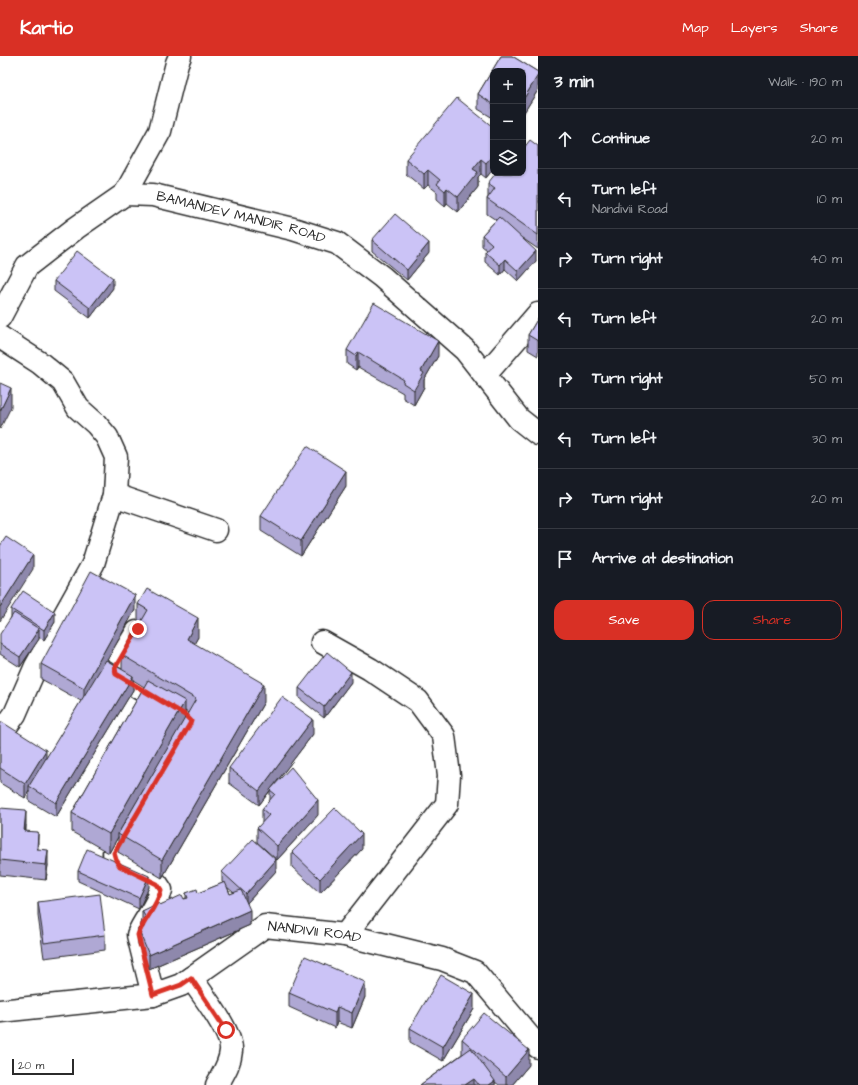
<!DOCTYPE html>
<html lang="en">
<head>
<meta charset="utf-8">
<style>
	body { margin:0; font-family:"Architects Daughter",sans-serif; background:#242831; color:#f1f3f6 }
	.controls { position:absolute; right:12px; top:12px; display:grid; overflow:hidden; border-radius:8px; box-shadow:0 1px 3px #0004 }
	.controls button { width:36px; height:36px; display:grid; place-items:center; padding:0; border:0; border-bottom:1px solid #363941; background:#171b24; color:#f1f3f6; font:20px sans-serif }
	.scale { position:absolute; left:12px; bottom:10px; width:62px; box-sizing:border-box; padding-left:4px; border:2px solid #2b2b2b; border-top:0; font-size:11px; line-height:14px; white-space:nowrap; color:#2b2b2b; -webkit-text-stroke:3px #fff; paint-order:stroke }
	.stop { position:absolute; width:12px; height:12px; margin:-9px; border:3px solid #d93025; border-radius:50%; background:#fff }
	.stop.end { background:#d93025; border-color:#fff; box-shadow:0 1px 4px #0008 }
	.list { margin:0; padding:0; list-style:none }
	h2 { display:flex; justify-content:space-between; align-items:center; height:52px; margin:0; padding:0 16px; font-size:17px }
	h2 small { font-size:13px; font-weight:400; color:#9ea1a6 }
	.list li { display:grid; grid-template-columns:26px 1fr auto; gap:12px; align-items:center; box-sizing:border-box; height:60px; padding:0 16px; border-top:1px solid #363941 }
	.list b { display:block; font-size:15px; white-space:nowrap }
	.list p { margin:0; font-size:13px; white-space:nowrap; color:#9ea1a6 }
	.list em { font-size:13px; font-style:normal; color:#9ea1a6 }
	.actions { display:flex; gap:8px; padding:12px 16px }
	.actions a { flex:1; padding:9px 0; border:1px solid #d93025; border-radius:12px; text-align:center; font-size:14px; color:#d93025 }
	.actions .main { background:#d93025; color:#fff }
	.icon { flex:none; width:22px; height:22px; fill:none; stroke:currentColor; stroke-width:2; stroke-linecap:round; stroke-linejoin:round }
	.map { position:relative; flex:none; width:538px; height:1029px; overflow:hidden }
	header { display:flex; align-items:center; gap:24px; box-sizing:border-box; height:56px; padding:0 20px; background:#d93025; color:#fff }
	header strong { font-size:19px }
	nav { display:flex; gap:22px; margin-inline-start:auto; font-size:14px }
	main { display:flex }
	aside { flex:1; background:#171b24 }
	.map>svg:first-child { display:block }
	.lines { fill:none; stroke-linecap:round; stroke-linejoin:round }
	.street-casing { stroke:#2b2b2b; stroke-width:25 }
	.secondary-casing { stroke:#2b2b2b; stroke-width:25 }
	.street { stroke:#fff; stroke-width:22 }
	.secondary { stroke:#fff; stroke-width:22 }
	.wall { fill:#afa8d4; stroke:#2b2b2b; fill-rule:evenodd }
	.shaded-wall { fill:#8e88ac; stroke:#2b2b2b }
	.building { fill:#cbc3f6; stroke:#2b2b2b }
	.route { stroke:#d93025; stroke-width:5 }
	.labels { text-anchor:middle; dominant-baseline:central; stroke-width:3; stroke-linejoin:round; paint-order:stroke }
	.street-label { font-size:14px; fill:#2b2b2b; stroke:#fff }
</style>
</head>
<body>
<header>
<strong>Kartio</strong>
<nav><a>Map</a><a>Layers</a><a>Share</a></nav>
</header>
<main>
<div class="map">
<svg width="538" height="1029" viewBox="0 0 538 1029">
	<rect width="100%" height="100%" fill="#fff"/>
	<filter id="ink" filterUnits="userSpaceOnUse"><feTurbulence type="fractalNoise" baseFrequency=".025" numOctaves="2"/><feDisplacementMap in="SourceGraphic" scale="8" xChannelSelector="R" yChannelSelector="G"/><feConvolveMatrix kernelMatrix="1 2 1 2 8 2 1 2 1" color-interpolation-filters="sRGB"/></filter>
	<g filter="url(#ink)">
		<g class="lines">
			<!-- street casing -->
			<g class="street-casing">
				<g id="street">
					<path d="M125 138 160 75 177 7 180 0"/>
					<path id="s1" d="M0 261 27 210 76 172 125 138 153 139 293 173 337 187 382 221 465 294 519 363 538 378"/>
					<path d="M0 281 40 307 63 326 78 352 96 368 107 381 116 401 114 439 93 508 36 610 15 658 0 679"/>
					<path d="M485 319 538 258"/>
					<path d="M114 439 216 474"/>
					<path d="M137 576 115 612 116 618 168 650"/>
					<path d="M322 586 370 613 418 645 444 680 449 719 447 748 345 879"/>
					<path d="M133 764 114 797 116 805 120 810 157 828 161 834C157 852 144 863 138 879L153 939"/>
					<path d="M191 922C202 938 233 977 231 995 230 1008 223 1018 217 1029"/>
				</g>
			</g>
			<!-- secondary casing -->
			<g class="secondary-casing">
				<g id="secondary">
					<path id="s2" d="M0 955 153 939 181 929 265 870 345 879 442 903 475 916 538 991"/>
				</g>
			</g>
			<!-- street -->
			<use href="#street" class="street"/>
			<!-- secondary -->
			<use href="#secondary" class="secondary"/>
		</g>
		<!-- wall -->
		<path class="wall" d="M501 0H512L538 16V34L523 58V15H493V62L478 53V38Z
			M493 71V113L486 122 481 118 478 121V131L458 156 447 147 445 150 437 143V136L428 129 424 133 406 118V103Z
			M538 90V193L522 182 536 205 518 225 505 213 500 219 485 206V196L487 194 482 190V179L496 164 487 158V143L488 141V127Z
			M372 184 429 197 407 224 372 195Z
			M54 225 113 232 90 262 54 235Z
			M538 262V300L528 294V279Z
			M347 294 438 300 424 324V331L414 349 403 342V337L358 311 356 314 347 308Z
			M346 430 301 500 261 475V460Z
			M138 548 198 581 194 588 264 646 162 822 118 796V781L109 797 72 776V757L144 631 133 624V634L56 761 29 745V735L25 742 0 727V669L46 703 81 645 41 623V608L135 554 107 604 122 613V599L140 567 138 566ZM185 655 188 657 185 662Z
			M11 553 55 566 44 584 39 581V583L20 611 0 598V588L11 561Z
			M351 626 324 662 299 642V632Z
			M313 678 271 733 318 759 277 804 257 786V772L262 767V753L270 744V735L259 749 229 727V712Z
			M0 752 26 769V775L48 809 46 824 0 819Z
			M362 793 320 837 292 811V796Z
			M78 815 149 831 139 853 78 825Z
			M276 815 247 847 250 869 149 913 138 888V873L141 872V864L142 863V855L160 849 184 843 186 842V837H198L223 827 222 826V816ZM227 831 234 837 230 838Z
			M38 846 105 879V894L44 902 38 860Z
			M289 937 365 941 352 972 337 966 335 972 289 951Z
			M474 953 443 1005 410 986V972Z
			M462 983 529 1009 512 1029H499L495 1026V1029H420L462 998Z"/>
		<!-- shaded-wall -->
		<path class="shaded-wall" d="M538 19V34L523 58V44Z
			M493 89V113L486 122V107Z
			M481 103V118L478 121V131L458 156V141L473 113Z
			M428 114V129L424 133V118Z
			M447 132V147L445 150V135Z
			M429 187V197L407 224V214Z
			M536 195V205L518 225V215Z
			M505 203V213L500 219V209Z
			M113 222V232L90 262V252Z
			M438 285V300L424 324V331L414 349V334L421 315Z
			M358 296V311L356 314V300Z
			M11 332V351L0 373V355Z
			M346 415V430L301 500V485Z
			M33 499V513L0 565V551Z
			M135 539V554L84 646V632Z
			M55 556V566L44 584V574Z
			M198 562V581L187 601V583Z
			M39 573V583L20 611V601Z
			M351 616V626L324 662V651Z
			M133 620V634L56 761V747Z
			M264 628V646L162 822V804Z
			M185 645V663L118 778V781L109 797V778Z
			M313 663V678L259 749V735Z
			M46 694V709L29 730V735L25 742V728Z
			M318 744V759L277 804V790Z
			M26 754V769L24 790V775Z
			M38 776V791L37 808V793Z
			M362 778V793L320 837V823Z
			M48 794V809L46 824V809Z
			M276 804V815L246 848V838Z
			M149 820V831L139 853V842Z
			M250 854V869L149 913V899Z
			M365 926V941L352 972V957Z
			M474 938V953L443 1005V991Z
			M337 951V966L335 972V957Z
			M529 994V1009L512 1029H506V1021Z
			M474 1023V1029H465Z
			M495 1025V1029H489Z"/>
		<!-- building -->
		<path class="building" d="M501 0H512L538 16V19L523 44V15H493V48L478 38Z
			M457 42 493 71V89L492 90H493V99L486 107 481 103 473 113 478 116 458 141 447 132 445 135 437 128 440 124 428 114 424 118 406 103Z
			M530 84 538 90V179L487 143 495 132 488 127 496 117H523V93Z
			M395 158 429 187 407 214 372 184Z
			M499 161 536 195 518 215 505 203 500 209 485 196 492 188 482 179Z
			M77 195 113 222 90 252 54 225Z
			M374 247 438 285 421 315 424 317 414 334 403 327 404 324 358 296 356 300 347 294Z
			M538 262V285L528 279Z
			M0 327 11 332 0 355Z
			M307 390 346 415 301 485 261 460Z
			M6 481 33 499 0 551V490Z
			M91 515 135 539 84 632 41 608Z
			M147 533 198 562 187 583 264 628 162 804 118 778 196 643 122 599 148 554 138 548Z
			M23 535 55 556 44 574 11 553Z
			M14 557 39 573 20 601 0 588V578Z
			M327 596 351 616 324 651 299 632Z
			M106 604 133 620 56 747 29 730Z
			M148 624 185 645 109 778 72 757Z
			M282 641 313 663 259 735 229 712Z
			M2 666 46 694 25 728 0 712V669Z
			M291 711 318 744 277 790 257 772 269 759 262 753 275 738 270 734Z
			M0 752 26 754 24 775 38 776 37 793 48 794 46 809 0 804Z
			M335 752 362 778 320 823 292 796Z
			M253 783 276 804 246 838 222 816Z
			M87 793 149 820 139 842 78 815Z
			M225 826 230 838 241 834 250 854 149 899 138 873 144 871 141 864 146 862 142 855 159 847 160 849 182 839 184 843 188 842 186 837 197 833 198 837Z
			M100 838 105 879 44 887 38 846Z
			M305 900 365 926 352 957 337 951 335 957 289 937Z
			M441 919 474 938 443 991 410 972Z
			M484 957 529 994 506 1021 462 983Z
			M471 992 495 1025 489 1029H479L474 1023 465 1029H420Z"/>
	</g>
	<g class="lines" filter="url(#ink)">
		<!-- route -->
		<path class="route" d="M138 573 115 612 116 618 185 659 191 665 190 668 114 797 116 804 120 810 157 828 161 834C157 851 144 863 138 879L153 939 181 929 191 922 226 974"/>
	</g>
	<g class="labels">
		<!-- street labels -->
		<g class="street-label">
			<text stroke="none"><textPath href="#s1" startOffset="298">BAMANDEV MANDIR ROAD</textPath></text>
			<text stroke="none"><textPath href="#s2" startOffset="336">NANDIVII ROAD</textPath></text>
		</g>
	</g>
</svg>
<div class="controls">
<button>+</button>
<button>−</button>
<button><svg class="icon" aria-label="layers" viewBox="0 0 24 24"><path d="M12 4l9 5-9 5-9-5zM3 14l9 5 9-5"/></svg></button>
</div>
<div class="scale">20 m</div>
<div class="stop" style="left:226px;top:974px"></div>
<div class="stop end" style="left:138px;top:573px"></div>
</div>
<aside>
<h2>3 min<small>Walk · 190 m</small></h2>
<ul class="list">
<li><svg class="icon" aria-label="ahead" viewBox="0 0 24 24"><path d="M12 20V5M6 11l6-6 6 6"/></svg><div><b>Continue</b></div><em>20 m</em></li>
<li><svg class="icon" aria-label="left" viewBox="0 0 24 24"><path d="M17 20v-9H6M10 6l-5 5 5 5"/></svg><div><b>Turn left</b><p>Nandivii Road</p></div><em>10 m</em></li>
<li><svg class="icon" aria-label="right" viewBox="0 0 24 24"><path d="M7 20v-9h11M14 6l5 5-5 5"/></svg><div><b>Turn right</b></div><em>40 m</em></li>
<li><svg class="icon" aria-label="left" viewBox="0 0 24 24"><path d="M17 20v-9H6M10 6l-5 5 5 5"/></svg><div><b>Turn left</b></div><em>20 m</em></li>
<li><svg class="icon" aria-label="right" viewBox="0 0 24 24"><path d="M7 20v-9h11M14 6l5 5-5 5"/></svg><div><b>Turn right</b></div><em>50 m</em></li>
<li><svg class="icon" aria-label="left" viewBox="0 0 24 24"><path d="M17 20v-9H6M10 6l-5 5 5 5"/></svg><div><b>Turn left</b></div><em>30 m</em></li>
<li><svg class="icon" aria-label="right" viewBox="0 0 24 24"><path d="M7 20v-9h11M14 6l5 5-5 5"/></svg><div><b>Turn right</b></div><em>20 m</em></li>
<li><svg class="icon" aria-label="arrive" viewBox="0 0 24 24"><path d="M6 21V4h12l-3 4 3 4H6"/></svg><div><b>Arrive at destination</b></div></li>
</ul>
<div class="actions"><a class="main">Save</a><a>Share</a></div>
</aside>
</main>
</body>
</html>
